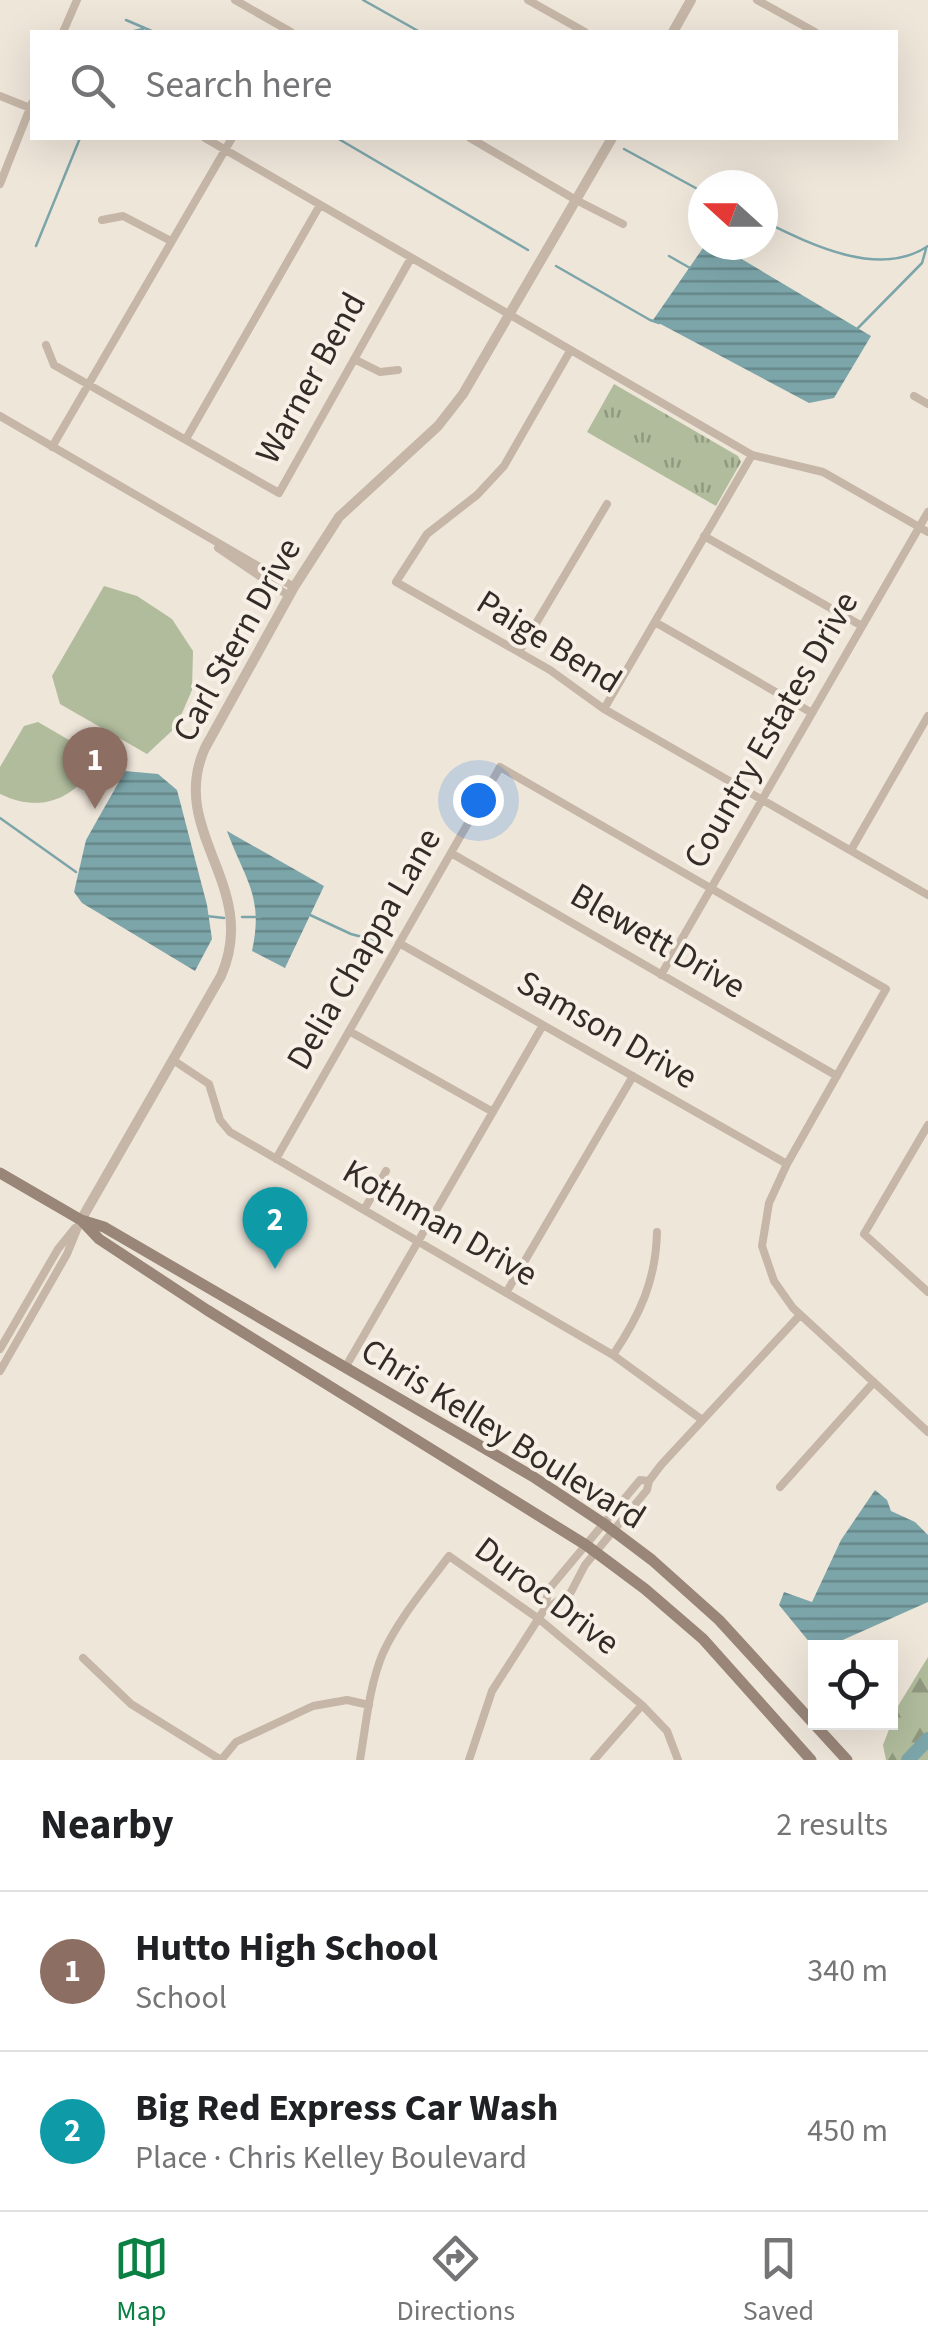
<!DOCTYPE html>
<html lang="en">
<head>
<meta charset="utf-8">
<style>
	body { margin:0; font-family:"Source Sans 3",sans-serif; background:#f6f6f6; color:#202124 }
	.controls { position:absolute; right:30px; bottom:30px; display:grid; overflow:hidden; border-radius:0px; box-shadow:0 10px 40px #0002 }
	.controls button { width:90px; height:90px; display:grid; place-items:center; padding:0; border:0; border-bottom:2px solid #e0e0e0; background:#fff; color:#202124; font:50px sans-serif }
	.compass { position:absolute; left:688px; top:170px; width:90px; height:90px; border-radius:50%; background:#fff; box-shadow:0 10px 40px #0002; rotate:291deg }
	.you { position:absolute; left:478px; top:800px; width:35px; height:35px; margin:-25px; border:8px solid #fff; border-radius:50%; background:#1a73e8; box-shadow:0 0 0 15px #1a73e833 }
	.badge { display:grid; place-items:center; width:65px; height:65px; border-radius:50%; background:#0b8043; color:#fff; font-size:32px; font-weight:700 }
	.pin { position:absolute; translate:-50% -82px; filter:drop-shadow(0 2px 5px #0008) }
	.pin::after { content:''; position:absolute; top:52px; width:35px; height:30px; background:inherit; clip-path:polygon(0 0,100% 0,50% 100%) }
	.list { margin:0; padding:0; list-style:none }
	h2 { display:flex; justify-content:space-between; align-items:center; height:130px; margin:0; padding:0 40px; font-size:42px }
	h2 small { font-size:32px; font-weight:400; color:#757577 }
	.list li { display:grid; grid-template-columns:65px 1fr auto; gap:30px; align-items:center; box-sizing:border-box; height:160px; padding:0 40px; border-top:2px solid #e0e0e0 }
	.list b { display:block; font-size:38px; white-space:nowrap }
	.list p { margin:0; font-size:32px; white-space:nowrap; color:#757577 }
	.list em { font-size:32px; font-style:normal; color:#757577 }
	.icon { flex:none; width:55px; height:55px; fill:none; stroke:currentColor; stroke-width:2; stroke-linecap:round; stroke-linejoin:round }
	.map { position:relative; flex:none; width:928px; height:1760px; overflow:hidden }
	.search { position:absolute; background:#fff; box-shadow:0 10px 40px #0002; left:30px; right:30px; top:30px; height:110px; display:flex; align-items:center; gap:25px; box-sizing:border-box; padding:0 35px; border-radius:0px; color:#757577; font-size:38px }
	.sheet { height:450px; background:#fff }
	nav { display:flex; justify-content:space-around; align-items:center; box-sizing:border-box; height:140px; border-top:2px solid #e0e0e0; background:#fff; font-size:28px; color:#757577 }
	nav a { display:grid; justify-items:center; gap:5px }
	nav .on { color:#0b8043 }
	.map>svg:first-child { display:block }
	.forest { fill:url(#forest-firs) }
	.park { fill:url(#park-tufts) }
	.pitch { fill:#b0bc9c }
	.water { fill:url(#water-rules) }
	.lines { fill:none; stroke-linecap:round; stroke-linejoin:round }
	.stream { stroke:#7ca5a9; stroke-width:2.5 }
	.river { stroke:#7ca5a9; stroke-width:14 }
	.minor { stroke:#c5b6a7; stroke-width:8 }
	.tertiary { stroke:#c5b6a7; stroke-width:10 }
	.secondary { stroke:#998679; stroke-width:11 }
	.labels { text-anchor:middle; dominant-baseline:central; stroke-width:8; stroke-linejoin:round; paint-order:stroke }
	.street-label { font-size:35px; fill:#332b27; stroke:#f7f0e6 }
</style>
</head>
<body>
<div class="map">
<svg width="928" height="1760" viewBox="0 0 928 1760">
	<defs>
		<pattern id="forest-firs" width="22" height="20" patternUnits="userSpaceOnUse" patternTransform="scale(2.5)"><rect width="22" height="20" fill="#b0bc9c"/><path d="M5 1l3.5 6h-7zM16 11l3.5 6h-7z" fill="#90997f"/></pattern>
		<pattern id="park-tufts" width="24" height="20" patternUnits="userSpaceOnUse" patternTransform="scale(2.5)"><rect width="24" height="20" fill="#b0bc9c"/><path d="M3 7l-1-3M5 7V3M7 7l1-3M15 17l-1-3M17 17v-4M19 17l1-3" fill="none" stroke="#90997f"/></pattern>
		<pattern id="water-rules" width="6" height="5" patternUnits="userSpaceOnUse" patternTransform="scale(2.5)"><rect width="6" height="5" fill="#7ca5a9"/><path d="M0 2.5h6" fill="none" stroke="#66878a"/></pattern>
	</defs>
	<rect width="100%" height="100%" fill="#efe6da"/>
	<!-- forest -->
	<path class="forest" d="M928 1657V1760H886L883 1745 898 1706Z"/>
	<!-- park -->
	<path class="park" d="M614 384 738 456 741 462 716 506 587 432Z"/>
	<!-- pitch -->
	<path class="pitch" d="M104 586 137 596 172 619 193 651 192 690 176 727 147 754 60 704 52 676Z
		M38 722 100 758C77 797 44 815 0 794V767L24 726Z"/>
	<!-- water -->
	<path class="water" d="M705 245H718L871 336 834 398 809 403 653 320Z
		M125 771 158 774 177 790 207 905 212 939 195 971 82 903 74 892 86 840Z
		M227 831 324 886 285 968 252 951C264 896 245 880 227 831Z
		M875 1490 887 1500 891 1511 915 1522 928 1535V1602L827 1647 815 1649 779 1605 784 1592 812 1602 841 1540Z"/>
	<g class="lines">
		<!-- stream -->
		<path class="stream" d="M363 0 420 32
			M126 20 154 32
			M130 32 143 29
			M337 138 528 250
			M624 149 703 192
			M763 221C810 244 879 279 928 246
			M36 246 80 138
			M669 256 690 268
			M556 266 650 320 659 323
			M857 329 922 263 926 249
			M0 818 76 872
			M308 914 351 934 377 941
			M206 916 224 918
			M242 917H260"/>
		<!-- river -->
		<path class="river" d="M908 1760 928 1739"/>
		<!-- minor -->
		<path class="minor" d="M235 0 291 32
			M528 0 585 32
			M757 0 815 32
			M63 32 77 0
			M0 96 30 108
			M205 138 752 455 823 472 928 532
			M470 138 576 200 623 224
			M0 184 32 103
			M102 220 123 216 171 241
			M46 345 54 365 279 493 411 258
			M570 351 504 466 477 495 427 534 396 582 550 670 604 709 928 895
			M354 359 380 372 398 370
			M914 396 928 404
			M0 416 294 587
			M186 439 320 205
			M52 447 232 138
			M704 536 862 626
			M218 548 289 596
			M655 622 812 713
			M519 652 607 504
			M604 709 752 455
			M851 850 928 716
			M451 853 837 1076
			M399 943 787 1164
			M661 975 928 512
			M349 1031 493 1112
			M173 1060 209 1084 220 1120 230 1132 613 1355 701 1419
			M928 1125 864 1234 928 1292
			M276 1159 500 767 886 989 787 1164 769 1203 762 1246 774 1281 793 1308 928 1432
			M364 1210 386 1171
			M506 1293 633 1076
			M0 1349 58 1249 75 1228
			M613 1355C640 1315 656 1280 657 1232
			M345 1368 543 1025
			M0 1371 67 1254 81 1220
			M780 1487 874 1382
			M544 1610 571 1592 585 1565 647 1490 649 1481 661 1465 800 1315
			M83 1658 131 1704 221 1760
			M221 1760 236 1742 313 1706 347 1700 369 1705
			M360 1760C366 1725 369 1686 383 1653 399 1618 426 1587 449 1556L539 1619 642 1705 667 1731 678 1760
			M469 1760 492 1691 544 1610 549 1589 640 1480 649 1481
			M594 1760 642 1705"/>
		<!-- tertiary -->
		<path class="tertiary" d="M673 32 691 0
			M81 1220 221 976C261 886 167 832 205 748L294 587 339 517 438 426 463 394 612 138"/>
		<!-- secondary -->
		<path class="secondary" d="M0 1173 81 1220 104 1227 532 1476 603 1523 652 1560 719 1620 847 1760
			M83 1222 99 1239 207 1310 586 1545 645 1589 703 1639 811 1760"/>
	</g>
	<g class="labels">
		<!-- street labels -->
		<g class="street-label">
			<text transform="translate(311 378) rotate(-61)">Warner Bend</text>
			<text transform="translate(237 640) rotate(-61)">Carl Stern Drive</text>
			<text transform="translate(549 642) rotate(32)">Paige Bend</text>
			<text transform="translate(771 730) rotate(-60)">Country Estates Drive</text>
			<text transform="translate(658 941) rotate(30)">Blewett Drive</text>
			<text transform="translate(364 949) rotate(-60)">Delia Chappa Lane</text>
			<text transform="translate(607 1030) rotate(30)">Samson Drive</text>
			<text transform="translate(440 1223) rotate(30)">Kothman Drive</text>
			<text transform="translate(503 1434) rotate(32)">Chris Kelley Boulevard</text>
			<text transform="translate(547 1596) rotate(37)">Duroc Drive</text>
		</g>
	</g>
</svg>
<div class="controls">
<button><svg class="icon" aria-label="locate" viewBox="0 0 24 24"><circle cx="12" cy="12" r="6"/><path d="M12 2v4M12 18v4M2 12h4M18 12h4"/></svg></button>
</div>
<svg class="compass" viewBox="-18 -18 36 36"><path d="M0-13l5 13h-10z" fill="#e53935"/><path d="M0 13l5-13h-10z" fill="#757577"/></svg>
<div class="you"></div>
<div class="pin badge" style="left:95px;top:809px;background:#8d6e63">1</div>
<div class="pin badge" style="left:275px;top:1269px;background:#0f9aa8">2</div>
<div class="search"><svg class="icon" aria-label="search" viewBox="0 0 24 24"><circle cx="10" cy="10" r="6"/><path d="M15 15l6 6"/></svg>Search here</div>
</div>
<section class="sheet">
<h2>Nearby<small>2 results</small></h2>
<ul class="list">
<li><span class="badge" style="background:#8d6e63">1</span><div><b>Hutto High School</b><p>School</p></div><em>340 m</em></li>
<li><span class="badge" style="background:#0f9aa8">2</span><div><b>Big Red Express Car Wash</b><p>Place · Chris Kelley Boulevard</p></div><em>450 m</em></li>
</ul>
</section>
<nav>
<a class="on"><svg class="icon" aria-label="map" viewBox="0 0 24 24"><path d="M3 6l6-2 6 2 6-2v14l-6 2-6-2-6 2zM9 4v14M15 6v14"/></svg>Map</a>
<a><svg class="icon" aria-label="directions" viewBox="0 0 24 24"><path d="M12 3l9 9-9 9-9-9zM9 14v-3h6M13 9l2 2-2 2"/></svg>Directions</a>
<a><svg class="icon" aria-label="saved" viewBox="0 0 24 24"><path d="M7 4h10v16l-5-4-5 4z"/></svg>Saved</a>
</nav>
</body>
</html>
